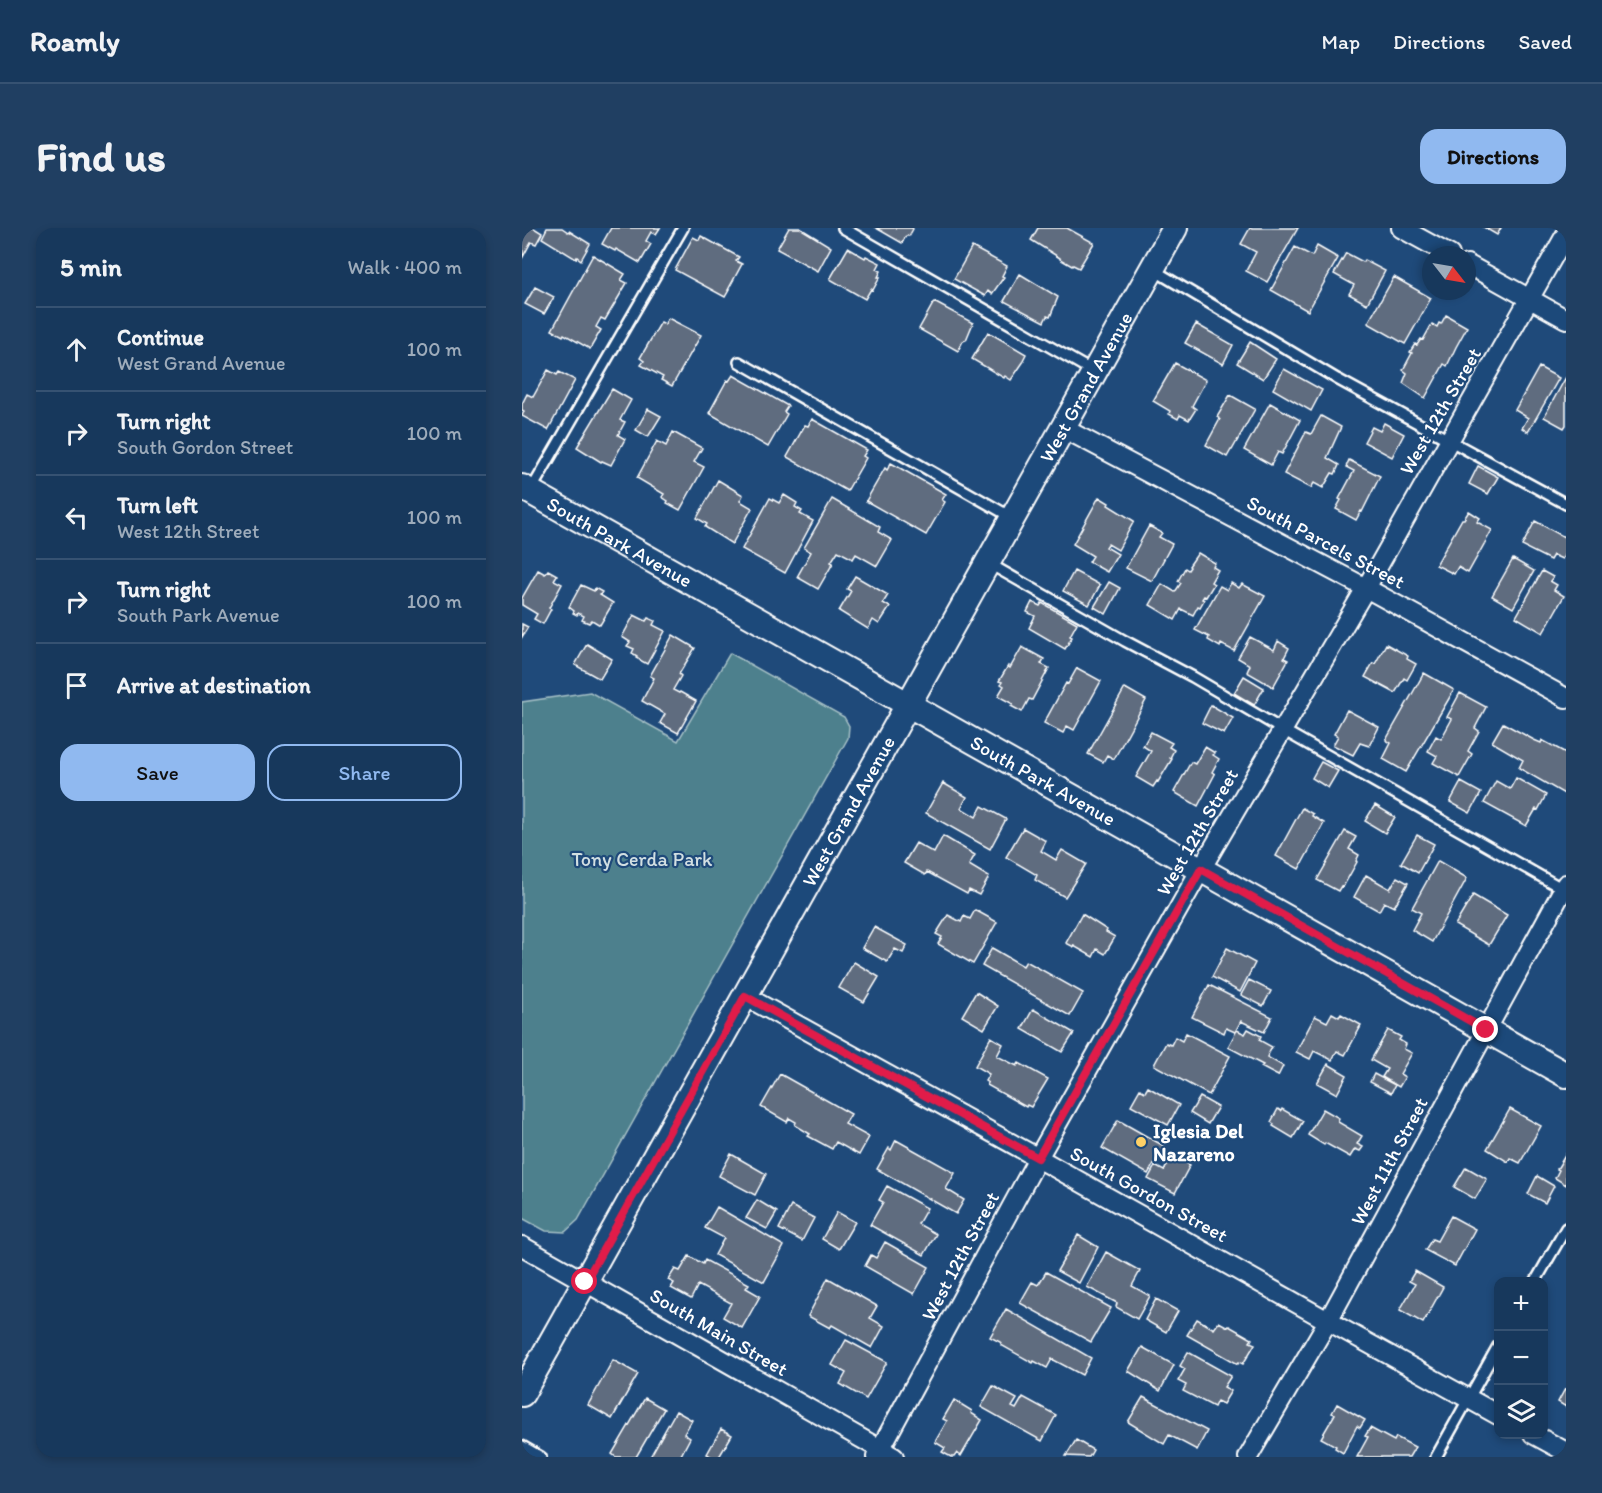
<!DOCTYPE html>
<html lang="en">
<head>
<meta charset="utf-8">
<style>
	body { margin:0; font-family:Itim,sans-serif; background:#203f62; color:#f1f3f6 }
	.controls { position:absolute; right:18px; bottom:18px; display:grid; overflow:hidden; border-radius:12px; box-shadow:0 3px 9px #0003 }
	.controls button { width:54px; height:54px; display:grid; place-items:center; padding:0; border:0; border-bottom:2px solid #365272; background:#17385c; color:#f1f3f6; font:30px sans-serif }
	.compass { position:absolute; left:900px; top:18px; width:54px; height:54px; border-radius:50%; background:#17385c; box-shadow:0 3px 9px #0003; rotate:121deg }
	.stop { position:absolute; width:18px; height:18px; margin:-14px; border:4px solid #e11d48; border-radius:50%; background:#fff }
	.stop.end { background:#e11d48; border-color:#fff; box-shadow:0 2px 6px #0008 }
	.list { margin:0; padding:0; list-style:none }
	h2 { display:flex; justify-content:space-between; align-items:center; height:78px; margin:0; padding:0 24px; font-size:26px }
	h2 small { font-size:20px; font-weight:400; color:#9eacbb }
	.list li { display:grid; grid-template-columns:39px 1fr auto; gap:18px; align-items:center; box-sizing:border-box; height:84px; padding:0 24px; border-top:2px solid #365272 }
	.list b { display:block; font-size:22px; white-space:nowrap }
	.list p { margin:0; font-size:20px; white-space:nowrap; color:#9eacbb }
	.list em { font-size:20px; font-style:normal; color:#9eacbb }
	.actions { display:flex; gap:12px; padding:18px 24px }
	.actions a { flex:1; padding:14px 0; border:2px solid #90b9f0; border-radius:18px; text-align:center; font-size:21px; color:#90b9f0 }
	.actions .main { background:#90b9f0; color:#111 }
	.icon { flex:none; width:33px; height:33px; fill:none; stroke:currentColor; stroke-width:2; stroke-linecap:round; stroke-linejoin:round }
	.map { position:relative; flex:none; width:1044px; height:1229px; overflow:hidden; border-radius:18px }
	header { display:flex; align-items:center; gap:36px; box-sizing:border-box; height:84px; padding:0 30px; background:#17385c; border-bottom:2px solid #365272 }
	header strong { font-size:28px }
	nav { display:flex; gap:33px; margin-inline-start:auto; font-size:21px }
	.intro { display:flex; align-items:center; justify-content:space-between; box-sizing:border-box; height:144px; padding:0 36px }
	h1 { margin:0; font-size:42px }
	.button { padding:15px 27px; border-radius:18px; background:#90b9f0; color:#111; font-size:21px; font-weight:700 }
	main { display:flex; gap:36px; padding:0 36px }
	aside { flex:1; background:#17385c; border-radius:18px; box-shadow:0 3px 9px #0003 }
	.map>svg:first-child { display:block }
	.green { fill:#4d808d; stroke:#a6c0c6; stroke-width:1.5 }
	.building { fill:#5f6c7f; stroke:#fff; stroke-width:1.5 }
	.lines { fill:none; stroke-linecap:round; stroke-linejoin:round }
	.lane-casing { stroke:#fff; stroke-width:14 }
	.street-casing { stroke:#fff; stroke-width:22 }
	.secondary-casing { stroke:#fff; stroke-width:28 }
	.lane { stroke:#1f4a7a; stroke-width:9 }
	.street { stroke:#1f4a7a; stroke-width:18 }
	.secondary { stroke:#1f4a7a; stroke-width:24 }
	.route { stroke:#e11d48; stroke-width:8 }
	.poi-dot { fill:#ffd166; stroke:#1f4a7a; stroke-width:2 }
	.labels { text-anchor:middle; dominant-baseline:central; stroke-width:4.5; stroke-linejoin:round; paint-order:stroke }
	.street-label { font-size:20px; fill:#fff; stroke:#1f4a7a }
	.park-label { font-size:20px; fill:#d2dfe2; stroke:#1f4a7a }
	.poi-label { font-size:20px; font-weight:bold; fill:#fff; stroke:#1f4a7a; text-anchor:start }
</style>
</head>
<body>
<header>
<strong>Roamly</strong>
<nav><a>Map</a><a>Directions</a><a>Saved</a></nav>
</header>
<div class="intro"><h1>Find us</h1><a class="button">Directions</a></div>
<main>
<aside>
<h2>5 min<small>Walk · 400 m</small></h2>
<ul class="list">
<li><svg class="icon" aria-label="ahead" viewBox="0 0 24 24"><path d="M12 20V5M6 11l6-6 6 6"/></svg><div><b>Continue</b><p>West Grand Avenue</p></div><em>100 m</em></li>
<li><svg class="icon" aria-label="right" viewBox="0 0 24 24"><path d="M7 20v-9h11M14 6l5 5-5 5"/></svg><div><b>Turn right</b><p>South Gordon Street</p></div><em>100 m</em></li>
<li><svg class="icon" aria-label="left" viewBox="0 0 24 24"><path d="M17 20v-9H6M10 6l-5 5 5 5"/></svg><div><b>Turn left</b><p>West 12th Street</p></div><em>100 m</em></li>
<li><svg class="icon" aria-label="right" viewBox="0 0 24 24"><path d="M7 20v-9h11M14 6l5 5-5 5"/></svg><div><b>Turn right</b><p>South Park Avenue</p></div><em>100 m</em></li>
<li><svg class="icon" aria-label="arrive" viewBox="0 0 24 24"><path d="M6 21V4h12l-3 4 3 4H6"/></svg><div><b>Arrive at destination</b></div></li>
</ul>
<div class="actions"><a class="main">Save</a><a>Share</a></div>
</aside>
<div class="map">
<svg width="1044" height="1229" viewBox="0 0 1044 1229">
	<rect width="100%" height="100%" fill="#1f4a7a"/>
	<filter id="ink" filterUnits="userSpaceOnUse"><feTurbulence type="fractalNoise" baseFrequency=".0167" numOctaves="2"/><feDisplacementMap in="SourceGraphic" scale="12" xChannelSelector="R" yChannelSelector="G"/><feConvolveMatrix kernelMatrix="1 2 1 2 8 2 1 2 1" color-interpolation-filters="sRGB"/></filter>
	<g filter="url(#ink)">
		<!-- green -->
		<path class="green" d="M208 425 322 489 327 498 326 510 56 992 43 1004 24 1003 0 990V474L68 464 156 513Z"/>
		<!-- building -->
		<path class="building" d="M0 0H12L20 5 14 16 9 14 1 29Z
			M25 0H40L46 4 47 3 68 16 59 32 55 29 54 31 20 10Z
			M89 0H138L134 6 129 4 124 13 129 16 118 35 94 21 93 23 80 16Z
			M267 0H278L309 19 296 43 255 21Z
			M354 0H390L391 1 387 8H384L380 15Z
			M516 0H545L572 15 557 40 551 37 550 38 538 31V30L509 12Z
			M728 0H776L745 54 724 43 734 24 719 16Z
			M963 0H979L975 7Z
			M179 8 217 29 214 33 220 36 206 62H207L203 69 153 42 171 9 177 12Z
			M795 18 816 30 786 83 749 62 773 19 790 28Z
			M450 19 485 38 480 48 482 49 470 66 466 63 463 68 432 51Z
			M326 20 343 30 344 28 358 35 355 41 359 43 356 49H358L351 62 349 61 343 71 308 51Z
			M824 25 841 34 842 32 863 43 845 76 827 66 832 57 812 46Z
			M71 27 103 46 99 52 105 55 83 92 79 90 74 99 79 102 68 121 42 106 41 108 30 102Z
			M498 46 536 69 528 89 525 88 522 94 482 73Z
			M872 49 909 70 883 116 846 95Z
			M13 59 32 69 22 86 3 76Z
			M412 74 451 95 444 112 441 113 436 123 397 101Z
			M924 87 945 99 934 119 925 138 922 136 903 170 881 155 885 145 881 142 890 125 888 124 893 116 895 117 899 111 901 112 910 96 915 99 917 95 919 96Z
			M146 90 179 107 150 158 139 152 141 149 119 137 122 133 118 130 139 94 143 96Z
			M674 96 711 117 701 136 663 115Z
			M466 104 504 126 501 132 502 133 489 152 483 148 482 150 450 131Z
			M728 114 754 131 741 151 715 135Z
			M653 135 684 152 670 178 674 181 667 192 658 187 656 191 647 186 648 183 631 173Z
			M1017 139 1037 150 1006 204 1000 200 1006 190 993 182Z
			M762 141 800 162 789 183 751 161Z
			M26 142 35 147 37 144 53 152 26 202 0 188 2 183 0 182V176L5 166 11 169Z
			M211 147 266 178 262 184 265 186 246 219 187 185 205 152 207 153Z
			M1044 149V197L1042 200 1022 189Z
			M90 161 109 172 98 192 103 194 96 207 103 211 89 237 80 233 79 234 55 219Z
			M708 167 733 181 710 222H709L705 229 684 217 698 191 695 189Z
			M748 175 778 192 760 226 756 224 749 237 722 222Z
			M126 181 139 188 126 209 114 202Z
			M799 188 819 199 805 230 817 237 813 246 810 245 801 260 792 255 789 260 762 246 784 204 789 206Z
			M290 191 345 222 341 228 344 230 325 263 265 229 283 197 286 198Z
			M862 195 882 206 870 229 842 214 850 199 858 203Z
			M151 204 180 220 172 234 182 239 158 282 145 275 146 273 140 269 142 266 115 250 135 213 144 218Z
			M827 232 858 248 840 284 839 283 834 292 814 281 819 272 817 271 832 243 824 239Z
			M369 235 424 266 420 272 423 274 404 307 344 273 363 240 365 242Z
			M956 238 976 249 966 266 947 256Z
			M196 252 221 267 218 273 230 280 210 316 183 299 185 296 175 290Z
			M262 267 275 275 273 279 280 283 278 286 291 293 263 345 220 321 248 270 257 275Z
			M577 269 587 275 586 277 612 293 596 322 586 316 584 319 596 326 585 344 567 334 571 328 551 316Z
			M310 271 358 299 356 304 370 312 355 338 334 326 331 331 316 323 309 334 311 335 296 361 275 349 289 324 282 320Z
			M947 283 958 290 955 294 970 302 946 345 936 339 932 346 914 337 940 291H942Z
			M1013 293 1044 310V324L1040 331 1031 327 1028 332 1000 318Z
			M627 298 640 305 637 309 650 316 630 353 604 340Z
			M676 325 693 335 691 339 696 342 689 354 692 356 684 369 682 368 680 371 682 372 678 379 676 378 671 387 659 381 653 392 628 377 640 356 653 364 659 355 656 353 663 340 666 342 668 339 667 338Z
			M991 331 1012 343 991 380 970 368Z
			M16 342 23 346 26 342 35 347 32 352 40 356 27 380 29 381 21 396 12 391 15 386 0 377V370Z
			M552 343 578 357 567 377 541 363Z
			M1020 343 1031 349 1028 353 1035 357 1032 362 1042 368 1021 405 994 389Z
			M333 348 366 367 361 375 368 379 357 396 351 392 346 401 317 383 329 363 325 361Z
			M587 354 598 360 584 386 572 379Z
			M709 355 717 360 720 356 743 368 712 423 699 416 698 419 686 412 687 409 673 402 698 358 705 362Z
			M59 357 72 363 73 360 80 364 78 367 91 375 78 397 70 392 67 395 60 392 62 388 56 385 55 387 51 385 52 383 47 379Z
			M510 374 518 378 520 375 555 395 548 408 550 409 543 421 507 400 513 388 505 384Z
			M112 387 124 393 126 390 133 393 131 397 143 403 125 436 114 430 115 428 110 425 112 421 105 418 108 414 100 409Z
			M0 396 6 399 0 409Z
			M151 407 173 420 157 446 159 448 151 462 157 465 158 464 174 473 156 505 138 495 143 486 120 473 132 450 128 448Z
			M728 409 752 422 756 413 767 420 762 430 766 432 751 459 725 444 728 437 716 430Z
			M65 416 90 431 78 451 53 437Z
			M864 416 886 428 885 431 894 436 885 452 882 450 873 465 843 449 851 435 853 436Z
			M500 419 522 431 519 436 527 440 510 472 507 471 500 484 489 478 491 476 476 468 482 458 479 456 480 454 477 453 486 438 488 440Z
			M555 440 579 453 552 502 545 498 541 505 522 495 544 455 546 456Z
			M902 445 932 462 884 544 861 531 869 515 864 512Z
			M722 448 742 460 732 477 712 465Z
			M603 460 624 472 592 531 585 527 581 534 566 526Z
			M938 465 964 479 953 500 957 503 946 523 950 526 937 549 911 535 915 528 906 523 914 508 919 511 930 491 925 489Z
			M689 477 711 490 702 506 680 495Z
			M825 482 857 499 847 518 838 515 831 527 811 517 816 508 812 506Z
			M981 495 1012 512 1019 515 1020 512 1044 525V567L997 540 1001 532 970 514Z
			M629 504 650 515 647 519 652 522 648 530 650 531 636 554 635 553 631 559 614 549 629 523 621 518Z
			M683 519 693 525 691 527 697 531 690 544 693 546 676 578 652 564 669 534 673 536Z
			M799 534 816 543 806 560 790 550Z
			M994 550 1024 567 1016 582 1014 581 1004 598 962 575 974 553 988 561Z
			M939 554 959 565 948 585 928 574Z
			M421 555 445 569 439 580 454 589 460 578 484 591 468 621 404 585Z
			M853 577 873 589 863 605 843 593Z
			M780 580 791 586 790 588 802 595 777 641 754 628Z
			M501 600 524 613 519 623 534 632 540 622 564 636 543 669 513 652 515 647 484 629Z
			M823 603 834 609 827 621 837 627 834 633 835 634 821 659 819 658 816 663 795 652Z
			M895 607 912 616 896 645 879 635Z
			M421 608 453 627 447 637 467 649 457 667 447 662 445 666 405 644 403 647 382 635 394 615 412 625Z
			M916 633 945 650 910 714 890 702 899 685 890 680Z
			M844 647 868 661 875 649 886 655 872 679 862 674 857 683 832 669Z
			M951 667 985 687 967 717 933 697Z
			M453 682 475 694 451 736 416 716 420 709 414 706 426 687 439 694 442 688 448 691Z
			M560 686 585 702 584 704 593 709 583 726 575 721 571 729 552 718V719L544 715Z
			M352 699 385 717 381 725 373 721 365 734 340 720Z
			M470 720 501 738 504 733 561 765 548 788 460 738Z
			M705 720 733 735 718 764 690 749Z
			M332 734 357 749 342 774 317 760Z
			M727 752 749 763 741 778 719 767Z
			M687 757 750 789 742 804 719 793 713 804 704 800 702 805 670 789Z
			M454 764 476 778 462 801 440 788Z
			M511 781 552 805 540 824 500 801Z
			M810 785 817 789 819 786 839 797 837 800H838L823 827 815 823 810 832 792 823 788 831 774 824 793 788 805 794Z
			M726 801 739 808 737 812 750 819 745 829 761 838 756 848 739 839 741 837 706 819 715 802 723 806Z
			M866 802 879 809 877 812 884 816 882 821 890 825 878 846 883 849 877 859 860 849 865 841 849 832Z
			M664 805 708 828 687 867 632 837 644 815 649 817 653 809 660 813Z
			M469 809 481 816 475 828 495 838 497 835 526 851 509 879 505 877 504 879 465 857 466 855 463 853 467 846 453 838Z
			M806 836 825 847 815 866 795 855Z
			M258 846 329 886 323 896 347 909 337 927 314 914 310 921 286 908 288 906 273 897 274 894 267 890 265 894 239 879Z
			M852 846 873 857 869 865 848 854Z
			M626 859 657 877 646 897 609 877 618 861 623 864Z
			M678 869 696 879 686 896 668 885Z
			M756 881 759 883 760 881 781 893 771 910 751 898 752 896 749 894Z
			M801 881 817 890 816 894 840 908 835 916 841 919 838 923 833 921 828 929 803 915 802 917 786 907Z
			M988 881 1019 898 998 935 988 930 986 934 965 921Z
			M596 892 642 918 626 946 580 920Z
			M374 912 433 945 424 961 442 972 434 986 355 941 367 920 369 922Z
			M209 926 244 946 233 967 197 948Z
			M1044 926V957L1033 950 1037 942 1035 941Z
			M650 927 668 937 653 965 626 951 633 938 642 943Z
			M944 939 965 951 953 971 932 959Z
			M1015 948 1032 958 1023 975 1006 966Z
			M365 958 405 980 396 996 414 1006 402 1027 348 997 361 974 357 972Z
			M235 972 255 984 245 1001 224 990Z
			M269 978 292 990 280 1013 257 1001Z
			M195 979 262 1018 242 1054 193 1027 202 1010 183 1000Z
			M315 984 333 994 317 1021 300 1011Z
			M929 988 953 1001 933 1038 903 1022 910 1011 915 1013Z
			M556 1007 576 1019 557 1055 535 1043Z
			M363 1014 407 1039 392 1066 343 1038 349 1027 354 1030Z
			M584 1024 618 1043 610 1058 628 1068 615 1091 594 1079 595 1075 565 1059Z
			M167 1028 181 1036 183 1032 227 1056 224 1060 238 1068 220 1100 201 1089 209 1075 176 1057 169 1071 149 1060 152 1055 146 1052 153 1041 158 1043Z
			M893 1043 921 1059 901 1095 878 1082 893 1056 887 1053Z
			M524 1044 589 1080 569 1114 498 1075 510 1054 516 1057Z
			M306 1050 355 1078 348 1090 362 1098 350 1120 310 1097 308 1100 286 1088Z
			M634 1071 656 1083 644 1104 623 1092Z
			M484 1081 569 1130 560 1147 530 1131 525 1140 512 1133 511 1135 479 1117 480 1115 468 1109Z
			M675 1091 692 1101 697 1094 706 1099 707 1098 730 1111 728 1114 733 1116 721 1136 717 1134 716 1136 665 1107Z
			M324 1112 365 1134 344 1171 318 1156 324 1145 310 1137Z
			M620 1119 652 1137 638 1163 606 1143Z
			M666 1124 709 1148 702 1159 709 1163 701 1176 695 1173 692 1179 661 1163 664 1157 656 1153 663 1141 658 1138Z
			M91 1132 116 1146 90 1191 66 1177Z
			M471 1158 495 1171 490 1179 494 1181 501 1169 534 1187 520 1213 459 1179Z
			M1043 1161H1044V1179L1036 1174Z
			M621 1169 685 1203 675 1222 647 1207 642 1216 606 1194Z
			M123 1170 142 1181 114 1229H94L90 1226Z
			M432 1172 450 1183 449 1185 460 1192 439 1228 435 1225 432 1229H429L420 1224 423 1220 413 1214 425 1193 421 1191Z
			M815 1176 843 1192 838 1200 835 1198 821 1225 813 1220 814 1218 799 1210 813 1186 810 1185Z
			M154 1183 170 1192 162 1206 168 1210 158 1229H128Z
			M848 1200 872 1213 874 1209 893 1219 887 1229H835L846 1209 843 1208Z
			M199 1201 210 1207 197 1229H190L185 1226Z
			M554 1212 571 1222 567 1229 544 1228Z"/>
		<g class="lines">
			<!-- lane casing -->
			<g class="lane-casing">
				<path id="lane" d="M321 0 572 144
					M630 41 815 151 1044 276
					M217 134 489 289
					M8 264 161 0
					M466 335 603 413 671 449 761 502 1041 661
					M1013 1054 1044 1000
					M0 1218 19 1229
					M914 1229 976 1118"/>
			</g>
			<!-- street casing -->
			<g class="street-casing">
				<path id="street" d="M879 0 928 27
					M945 36 1044 91
					M541 200 844 360 1044 470
					M223 768 516 930 806 1093 976 1187
					M0 1018 372 1229
					M1011 1206 1044 1224
					M354 1229 516 930 679 641 844 360 1044 6
					M726 1229 806 1093 1044 656"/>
			</g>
			<!-- secondary casing -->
			<g class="secondary-casing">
				<g id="secondary">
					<path id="s1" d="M0 259 1044 847"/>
					<path id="s2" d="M0 1166 653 0"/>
				</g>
			</g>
			<!-- lane -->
			<use href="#lane" class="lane"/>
			<!-- street -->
			<use href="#street" class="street"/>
			<!-- secondary -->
			<use href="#secondary" class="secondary"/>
		</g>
	</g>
	<g class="lines" filter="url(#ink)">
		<!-- route -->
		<path class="route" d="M63 1054 223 768 516 930 679 641 964 802"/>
	</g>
	<!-- markers -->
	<circle class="poi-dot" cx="619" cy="914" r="6"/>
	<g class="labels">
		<!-- street labels -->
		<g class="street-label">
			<text stroke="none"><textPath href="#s2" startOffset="1154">West Grand Avenue</textPath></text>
			<text transform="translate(918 183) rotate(-60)">West 12th Street</text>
			<text stroke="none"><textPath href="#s1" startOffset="112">South Park Avenue</textPath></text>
			<text transform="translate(804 314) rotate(28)">South Parcels Street</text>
			<text stroke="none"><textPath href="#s1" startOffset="598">South Park Avenue</textPath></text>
			<text stroke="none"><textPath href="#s2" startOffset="668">West Grand Avenue</textPath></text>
			<text transform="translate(675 604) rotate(-60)">West 12th Street</text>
			<text transform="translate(867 933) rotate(-62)">West 11th Street</text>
			<text transform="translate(627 966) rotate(29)">South Gordon Street</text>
			<text transform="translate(438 1028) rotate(-62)">West 12th Street</text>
			<text transform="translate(197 1104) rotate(30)">South Main Street</text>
		</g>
		<!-- park labels -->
		<g class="park-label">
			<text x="120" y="631">Tony Cerda Park</text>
		</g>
		<!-- poi labels -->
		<g class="poi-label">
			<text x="631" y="903">Iglesia Del<tspan x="631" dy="23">Nazareno</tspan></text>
		</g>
	</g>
</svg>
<div class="controls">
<button>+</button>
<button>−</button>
<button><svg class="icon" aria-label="layers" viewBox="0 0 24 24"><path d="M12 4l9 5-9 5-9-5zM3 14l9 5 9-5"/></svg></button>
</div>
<svg class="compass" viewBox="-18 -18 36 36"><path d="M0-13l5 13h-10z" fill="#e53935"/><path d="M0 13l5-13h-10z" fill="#9eacbb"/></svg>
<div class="stop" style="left:63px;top:1054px"></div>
<div class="stop end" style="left:964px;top:802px"></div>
</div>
</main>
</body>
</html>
